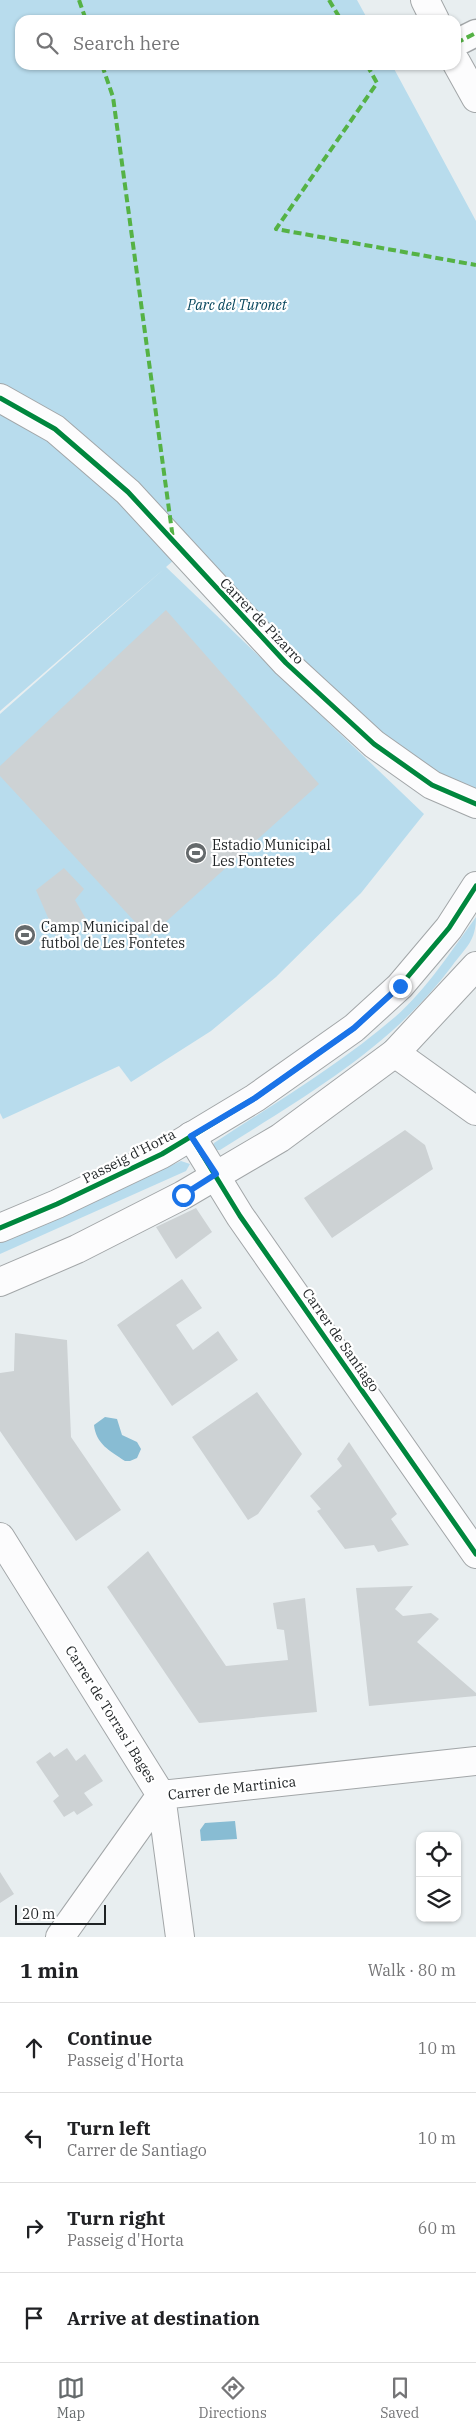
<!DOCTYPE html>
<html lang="en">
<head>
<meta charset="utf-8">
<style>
	body { margin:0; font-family:"IBM Plex Serif",serif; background:#f6f6f6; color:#202124 }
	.controls { position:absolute; right:15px; bottom:15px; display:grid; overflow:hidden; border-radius:10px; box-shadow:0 1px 4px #0004 }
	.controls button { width:45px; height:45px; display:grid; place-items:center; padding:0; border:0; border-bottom:1px solid #e0e0e0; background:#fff; color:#202124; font:25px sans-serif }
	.scale { position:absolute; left:15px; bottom:12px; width:91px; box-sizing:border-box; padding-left:5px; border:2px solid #1f2325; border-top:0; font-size:14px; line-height:18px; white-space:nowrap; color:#1f2325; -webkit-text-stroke:4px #fff; paint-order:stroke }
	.stop { position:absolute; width:15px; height:15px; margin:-11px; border:4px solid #1a73e8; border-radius:50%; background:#fff }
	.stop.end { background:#1a73e8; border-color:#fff; box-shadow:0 1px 5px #0008 }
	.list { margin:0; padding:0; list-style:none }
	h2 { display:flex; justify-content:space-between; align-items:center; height:65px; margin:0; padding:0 20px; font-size:21px }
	h2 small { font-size:16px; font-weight:400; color:#757577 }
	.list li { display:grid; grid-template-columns:32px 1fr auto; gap:15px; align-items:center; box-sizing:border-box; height:90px; padding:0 20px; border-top:1px solid #e0e0e0 }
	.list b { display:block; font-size:19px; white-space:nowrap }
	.list p { margin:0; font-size:16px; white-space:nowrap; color:#757577 }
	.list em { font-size:16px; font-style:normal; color:#757577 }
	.icon { flex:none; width:28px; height:28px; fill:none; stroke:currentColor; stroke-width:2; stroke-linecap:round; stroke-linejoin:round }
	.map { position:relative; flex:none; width:476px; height:1937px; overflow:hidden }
	.search { position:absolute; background:#fff; box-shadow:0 1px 4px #0004; left:15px; right:15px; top:15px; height:55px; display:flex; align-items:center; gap:12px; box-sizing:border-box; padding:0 18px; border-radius:15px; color:#757577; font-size:19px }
	.sheet { height:425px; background:#fff }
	nav { display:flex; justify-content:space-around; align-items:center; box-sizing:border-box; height:70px; border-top:1px solid #e0e0e0; background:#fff; font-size:14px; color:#757577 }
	nav a { display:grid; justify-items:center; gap:2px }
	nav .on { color:#656a6c }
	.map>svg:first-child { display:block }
	.green { fill:#b8dced }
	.water { fill:#88bcd3 }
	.building { fill:#cdd2d4 }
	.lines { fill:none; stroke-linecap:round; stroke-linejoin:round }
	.pedestrian-casing { stroke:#a2a6a8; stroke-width:29 }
	.minor-casing { stroke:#a2a6a8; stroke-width:30 }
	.tertiary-casing { stroke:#a2a6a8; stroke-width:30 }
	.pedestrian { stroke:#fcfcfd; stroke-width:26 }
	.minor { stroke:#fcfcfd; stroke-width:28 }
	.tertiary { stroke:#fcfcfd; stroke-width:28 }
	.quiet { stroke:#55b245; stroke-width:4; stroke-dasharray:8 4; stroke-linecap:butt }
	.cycleway-casing { stroke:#fff; stroke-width:8 }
	.cycleway { stroke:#00873e; stroke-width:5 }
	.route { stroke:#1a73e8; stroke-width:6 }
	.labels { text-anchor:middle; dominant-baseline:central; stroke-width:4.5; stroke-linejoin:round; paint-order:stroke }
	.park-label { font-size:14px; font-style:italic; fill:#07465d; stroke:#fff }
	.street-label { font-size:14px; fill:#1f2325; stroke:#fff }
	.poi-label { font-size:14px; fill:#1f2325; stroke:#fff; text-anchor:start }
</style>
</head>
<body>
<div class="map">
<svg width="476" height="1937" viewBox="0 0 476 1937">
	<rect width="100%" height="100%" fill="#e8eef0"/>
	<!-- green -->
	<path class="green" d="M0 0H357L368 20H20V65H392L476 221V792L420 766 322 681 191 545 166 567 424 814 361 893 276 977 211 1031 131 1082 119 1066 3 1119 0 1113V714L165 568 0 711Z
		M476 917C476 941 466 947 452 966 392 1047 304 1097 220 1150H214L212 1147 214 1143C275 1103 339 1065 395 1017 427 989 451 951 476 917Z
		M181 1161 190 1164 186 1171 0 1254V1243Z"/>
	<!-- water -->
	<path class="water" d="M105 1417 117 1419 122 1435 137 1442 141 1449 137 1458 130 1461H125C110 1451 96 1444 94 1425Z
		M235 1821 237 1839 201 1841 200 1830 205 1823Z"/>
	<!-- building -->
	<path class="building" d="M166 610 319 784 149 937 0 776V766Z
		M64 868 84 889 75 900 86 919 56 936 36 890Z
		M405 1130 425 1145 433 1169 332 1238 304 1198Z
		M196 1208 212 1232 176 1259 156 1227Z
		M182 1279 202 1308 176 1325 193 1350 218 1331 238 1360 172 1406 117 1325Z
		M15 1333 67 1340 71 1437 121 1510 76 1541 0 1431V1373L14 1371Z
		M257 1392 302 1454 258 1514 248 1520 192 1437Z
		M349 1442 397 1514 391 1519 409 1545 378 1552 374 1545 345 1549 317 1511 321 1509 310 1496 342 1466 337 1459Z
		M148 1551 226 1666 288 1660 284 1630 277 1629 273 1603 305 1598 317 1712 199 1723 107 1587Z
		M413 1586 395 1609 403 1616 431 1613 439 1619 417 1642 476 1693V1696L369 1706 356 1588Z
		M67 1748 76 1761 85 1754 103 1781 84 1793 93 1805 77 1815 74 1811 64 1817 53 1801 59 1796 36 1762 50 1752 54 1757Z
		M0 1872 14 1894 0 1903Z"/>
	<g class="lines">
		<!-- pedestrian casing -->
		<g class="pedestrian-casing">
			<path id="pedestrian" d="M456 43 476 33"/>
		</g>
		<!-- minor casing -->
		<g class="minor-casing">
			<path id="minor" d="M425 0 435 20
				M456 62 476 98
				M0 398 55 429 128 492 286 663 374 744 432 785 476 804
				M395 1053 476 1111
				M191 1136 240 1216 476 1554
				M0 1537 161 1795 180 1937
				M60 1937 161 1795 476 1761"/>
		</g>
		<!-- tertiary casing -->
		<g class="tertiary-casing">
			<path id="tertiary" d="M0 1228 57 1204 162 1154 255 1098 354 1028 400 986 449 928 476 886
				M0 1282 77 1249 183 1195 280 1138 395 1053 476 966"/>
		</g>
		<!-- pedestrian -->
		<use href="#pedestrian" class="pedestrian"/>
		<!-- minor -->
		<use href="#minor" class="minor"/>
		<!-- tertiary -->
		<use href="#tertiary" class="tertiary"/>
		<!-- quiet -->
		<path class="quiet" d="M79 0 86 20
			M329 0 341 20
			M456 43 476 33
			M102 65 113 97 173 539
			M367 65 377 83 276 229 476 265"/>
		<!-- cycleway casing -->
		<g class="cycleway-casing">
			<path id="cycleway" d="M0 398 55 429 128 492 286 663 374 744 432 785 476 804
				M191 1136 240 1216 476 1554
				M0 1228 57 1204 162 1154 255 1098 354 1028 400 986 449 928 476 886"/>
		</g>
		<!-- cycleway -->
		<use href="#cycleway" class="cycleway"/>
	</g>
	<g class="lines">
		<!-- route -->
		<path class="route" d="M183 1195 216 1174 191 1136 255 1098 354 1028 400 986"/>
	</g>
	<!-- icons -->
	<defs>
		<g id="stadium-disc" transform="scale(1.125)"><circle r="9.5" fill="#656a6c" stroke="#fff"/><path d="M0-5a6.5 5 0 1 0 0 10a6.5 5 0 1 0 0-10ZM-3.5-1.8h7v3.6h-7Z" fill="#fff"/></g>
	</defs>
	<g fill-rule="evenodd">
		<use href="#stadium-disc" x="196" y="853"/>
		<use href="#stadium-disc" x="25" y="935"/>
	</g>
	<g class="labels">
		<!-- park labels -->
		<g class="park-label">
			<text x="237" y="305">Parc del Turonet</text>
		</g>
		<!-- street labels -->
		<g class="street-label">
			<text transform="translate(262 621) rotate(46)">Carrer de Pizarro</text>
			<text transform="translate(129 1156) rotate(-27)">Passeig d'Horta</text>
			<text transform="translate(341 1340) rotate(55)">Carrer de Santiago</text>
			<text transform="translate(111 1714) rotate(58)">Carrer de Torras i Bages</text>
			<text transform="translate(232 1788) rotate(-6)">Carrer de Martinica</text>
		</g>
		<!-- poi labels -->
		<g class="poi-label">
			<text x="212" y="845">Estadio Municipal<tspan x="212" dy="16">Les Fontetes</tspan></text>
			<text x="41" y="927">Camp Municipal de<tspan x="41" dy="16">futbol de Les Fontetes</tspan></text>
		</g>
	</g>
</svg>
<div class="controls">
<button><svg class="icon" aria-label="locate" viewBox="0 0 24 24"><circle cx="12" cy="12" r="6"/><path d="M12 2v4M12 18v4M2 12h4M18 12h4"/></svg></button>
<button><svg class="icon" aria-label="layers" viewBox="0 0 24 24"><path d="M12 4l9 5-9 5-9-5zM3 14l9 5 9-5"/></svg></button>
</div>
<div class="scale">20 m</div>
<div class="stop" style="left:183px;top:1195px"></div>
<div class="stop end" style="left:400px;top:986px"></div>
<div class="search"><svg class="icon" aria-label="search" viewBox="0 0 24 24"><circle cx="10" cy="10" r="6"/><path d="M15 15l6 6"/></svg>Search here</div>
</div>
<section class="sheet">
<h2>1 min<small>Walk · 80 m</small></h2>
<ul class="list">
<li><svg class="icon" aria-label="ahead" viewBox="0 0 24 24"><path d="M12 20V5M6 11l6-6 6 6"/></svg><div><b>Continue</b><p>Passeig d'Horta</p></div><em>10 m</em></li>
<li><svg class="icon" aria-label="left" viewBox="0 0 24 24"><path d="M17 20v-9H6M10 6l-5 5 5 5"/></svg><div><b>Turn left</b><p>Carrer de Santiago</p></div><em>10 m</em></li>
<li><svg class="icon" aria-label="right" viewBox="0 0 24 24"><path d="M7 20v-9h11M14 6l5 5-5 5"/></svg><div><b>Turn right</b><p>Passeig d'Horta</p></div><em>60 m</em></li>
<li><svg class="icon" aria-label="arrive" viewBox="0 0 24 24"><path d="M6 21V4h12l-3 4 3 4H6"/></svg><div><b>Arrive at destination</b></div></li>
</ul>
</section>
<nav>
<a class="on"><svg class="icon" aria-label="map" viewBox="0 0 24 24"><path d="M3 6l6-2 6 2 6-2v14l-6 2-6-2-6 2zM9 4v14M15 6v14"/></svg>Map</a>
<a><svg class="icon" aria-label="directions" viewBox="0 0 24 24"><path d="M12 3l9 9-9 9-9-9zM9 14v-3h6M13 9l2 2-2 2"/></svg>Directions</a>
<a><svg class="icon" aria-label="saved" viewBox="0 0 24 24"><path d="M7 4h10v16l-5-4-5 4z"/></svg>Saved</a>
</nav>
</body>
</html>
